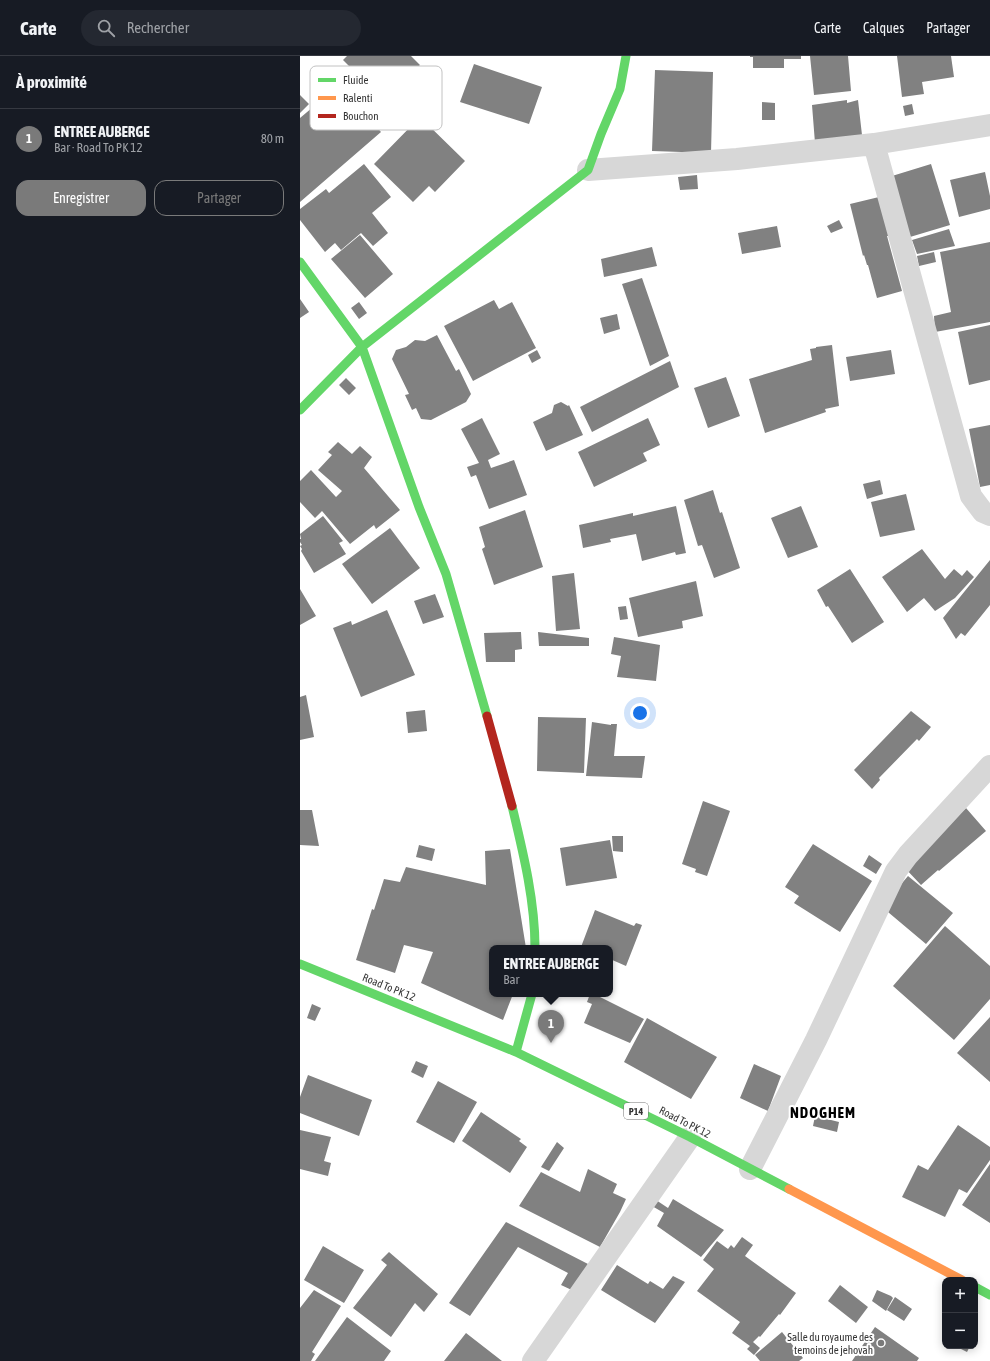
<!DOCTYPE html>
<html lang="fr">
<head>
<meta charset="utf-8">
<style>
	body { margin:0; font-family:"Asap Condensed",sans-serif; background:#242831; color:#f1f3f6 }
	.controls { position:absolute; right:12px; bottom:12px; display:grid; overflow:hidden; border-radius:8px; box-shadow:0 2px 10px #0003 }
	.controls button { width:36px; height:36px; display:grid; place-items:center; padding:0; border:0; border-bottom:1px solid #363941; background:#171b24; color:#f1f3f6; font:20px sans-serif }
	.you { position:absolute; left:340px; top:657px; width:14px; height:14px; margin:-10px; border:3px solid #fff; border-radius:50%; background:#1a73e8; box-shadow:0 0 0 6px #1a73e833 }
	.badge { display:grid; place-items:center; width:26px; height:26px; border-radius:50%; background:#7a7a7a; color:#fff; font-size:13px; font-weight:700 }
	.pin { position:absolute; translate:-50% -33px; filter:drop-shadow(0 1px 2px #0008) }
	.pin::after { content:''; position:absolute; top:21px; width:14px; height:12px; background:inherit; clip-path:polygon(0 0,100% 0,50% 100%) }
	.popup { position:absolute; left:189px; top:889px; width:124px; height:52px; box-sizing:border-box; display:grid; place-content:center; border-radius:8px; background:#171b24; filter:drop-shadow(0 1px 3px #0005); font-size:13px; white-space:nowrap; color:#9ea1a6 }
	.popup b { font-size:15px; color:#f1f3f6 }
	.popup::after { content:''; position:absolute; left:50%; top:100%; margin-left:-8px; border:8px solid transparent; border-top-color:#171b24 }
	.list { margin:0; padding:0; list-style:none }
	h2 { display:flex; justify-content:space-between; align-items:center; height:52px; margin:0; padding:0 16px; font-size:17px }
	h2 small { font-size:13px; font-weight:400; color:#9ea1a6 }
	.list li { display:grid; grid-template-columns:26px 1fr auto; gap:12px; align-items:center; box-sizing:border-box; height:60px; padding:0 16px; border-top:1px solid #363941 }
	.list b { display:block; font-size:15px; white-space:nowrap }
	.list p { margin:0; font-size:13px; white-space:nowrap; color:#9ea1a6 }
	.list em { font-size:13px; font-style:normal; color:#9ea1a6 }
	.actions { display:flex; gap:8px; padding:12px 16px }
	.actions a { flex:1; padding:9px 0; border:1px solid #7a7a7a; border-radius:12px; text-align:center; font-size:14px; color:#7a7a7a }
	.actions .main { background:#7a7a7a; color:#fff }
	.icon { flex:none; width:22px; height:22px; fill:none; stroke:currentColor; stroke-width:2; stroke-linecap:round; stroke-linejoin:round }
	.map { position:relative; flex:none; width:690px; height:1305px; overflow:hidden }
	header { display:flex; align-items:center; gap:24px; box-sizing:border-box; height:56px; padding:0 20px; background:#171b24; border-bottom:1px solid #363941 }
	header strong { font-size:19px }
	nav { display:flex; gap:22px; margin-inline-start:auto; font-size:14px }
	.search { width:280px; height:36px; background:#242831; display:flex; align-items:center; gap:10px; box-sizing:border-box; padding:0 14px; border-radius:22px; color:#9ea1a6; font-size:15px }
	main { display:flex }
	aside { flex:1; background:#171b24 }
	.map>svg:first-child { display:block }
	.building { fill:#818181 }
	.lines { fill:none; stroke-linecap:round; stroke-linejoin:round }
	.street { stroke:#d7d7d7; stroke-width:22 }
	.fast { stroke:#63d668; stroke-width:9 }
	.slow { stroke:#ff974d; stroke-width:9 }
	.jam { stroke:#b3261e; stroke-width:9 }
	.poi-dot { fill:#7a7a7a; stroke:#fff; stroke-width:1.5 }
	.labels { text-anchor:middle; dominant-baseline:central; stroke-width:4; stroke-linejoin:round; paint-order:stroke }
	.shield { fill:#fff; stroke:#707070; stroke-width:1 }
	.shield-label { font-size:10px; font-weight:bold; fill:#333 }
	.street-label { font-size:11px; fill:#333; stroke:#fff }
	.poi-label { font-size:11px; fill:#333; stroke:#fff; text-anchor:end }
	.district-label { font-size:15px; font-weight:bold; letter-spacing:1px; fill:#000; stroke:#fff }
	.key { fill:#fff; stroke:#c2c2c2; stroke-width:1 }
	.key-label { font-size:11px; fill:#333 }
</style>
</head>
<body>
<header>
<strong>Carte</strong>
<div class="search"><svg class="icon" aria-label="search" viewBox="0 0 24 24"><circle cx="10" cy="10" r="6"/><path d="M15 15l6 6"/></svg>Rechercher</div>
<nav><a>Carte</a><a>Calques</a><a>Partager</a></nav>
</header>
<main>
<aside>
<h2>À proximité<small></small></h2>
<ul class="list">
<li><span class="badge">1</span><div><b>ENTREE AUBERGE</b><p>Bar · Road To PK 12</p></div><em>80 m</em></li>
</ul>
<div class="actions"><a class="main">Enregistrer</a><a>Partager</a></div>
</aside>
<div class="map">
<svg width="690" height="1305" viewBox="0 0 690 1305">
	<rect width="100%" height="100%" fill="#fff"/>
	<!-- building -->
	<path class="building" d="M47 0H111L120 9 84 45 43 4Z
		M450 0H501V3H484V12H453V1H450Z
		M510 0H548L551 35 514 39Z
		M597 0H651L654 21 622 26 624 38 602 41Z
		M174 8 242 31 229 68 160 46Z
		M355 14 413 16 411 97 352 95Z
		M0 39 9 48 0 57Z
		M547 44V47L558 44 562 79 515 87 512 49Z
		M19 46 42 73 63 55 81 76 0 146V62Z
		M462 46 475 47V64H462Z
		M612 48 614 58 605 60 603 50Z
		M120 61 165 105 135 136 129 130 113 146 74 108Z
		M64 108 91 141 72 157 88 177 73 190 61 177 41 194 35 187 25 196 0 164V153L26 133 29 137Z
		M631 108 650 169 610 181 592 120Z
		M685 116 690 140V153L659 161 650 124Z
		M397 119 398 133 380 134 378 121Z
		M579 141 590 180H587L602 235 577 242 568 209H567L564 199 563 200 550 148Z
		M539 164 543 172 531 177 527 170Z
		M477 170 481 191 442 198 438 177Z
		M649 173 655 190 617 198 612 184Z
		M60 179 93 218 65 242 31 203Z
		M690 186V266L635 276 634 260 651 256 640 196Z
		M352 191 357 210 304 221 301 203Z
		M634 196 636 206 619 210 617 200Z
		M342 222 369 300 350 310 322 228Z
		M0 243 9 256 0 262Z
		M194 244 199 253 212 246 236 292 173 325 144 270Z
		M59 246 67 257 59 263 51 252Z
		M317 258 320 273 304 278 300 262Z
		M690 269V324L669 329 658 276Z
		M137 279 156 315 159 313 171 338 166 346 131 364 121 363 116 352 112 354 105 339 109 338 92 303 96 294 106 291 115 284 125 285Z
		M532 289 539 350 525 353 526 356 465 377 449 323 512 304 510 293 516 292V291Z
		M237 294 241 302 232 307 228 299Z
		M591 294 595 318 550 325 546 301Z
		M370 305 379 331 292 376 280 351Z
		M426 321 440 360 408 372 394 332Z
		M46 322 56 332 49 339 39 329Z
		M261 346 268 350 269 349 283 379 246 395 233 366 252 357 254 349Z
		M182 362 200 398 188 404 191 412 214 404 227 439 189 453 176 419 171 421 167 411 179 407 161 373Z
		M348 362 360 389 343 397 347 405 294 431 278 396Z
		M690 369V429L680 431 669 373Z
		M38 386 52 398 60 390 72 401 64 412 100 454 76 473 74 469 50 488 22 455 15 462 0 446V425L11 414 36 441 42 435 18 414 32 399 28 396Z
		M580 424 583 438 567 443 563 428Z
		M413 434 420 457 422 456 440 512 414 522 402 489 398 490 384 444Z
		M606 438 615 474 580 481 571 446Z
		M376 450 386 497 376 499 375 496 342 505 336 478 310 483 311 486 283 492 279 469 333 457V460Z
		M501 450 518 491 488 502 471 462Z
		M225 454 243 511 194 529 182 493 185 491 179 471Z
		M23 460 43 485 39 487 46 498 14 517 1 495 2 493 0 490 2 489 0 486V483H1L0 478Z
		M90 472 120 512 72 548 42 508Z
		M622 493 645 523 654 513 662 520 667 514 674 521 655 542 635 555 624 542 607 556 582 521Z
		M690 504V549L665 580 661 577 656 583 643 562Z
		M550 513 584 566 552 587 528 550 526 551 517 534Z
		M274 517 280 573 256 575 252 520Z
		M396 525 403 560 382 565 383 572 338 581 329 542Z
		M0 533 16 560 0 569Z
		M135 538 144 561 123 568 114 545Z
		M326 550 328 563 320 564 318 551Z
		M87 554 115 619 61 641 33 572 51 565 52 569Z
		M221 576 222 593 215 594V606H186L184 577Z
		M238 576 289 582V590H239Z
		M314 581 360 589 356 625 317 621 321 600 311 598Z
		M6 639 14 681 0 684V641Z
		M125 654 127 675 108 677 106 656Z
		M611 655 631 671 619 685 617 683 579 722 580 724 572 733 554 714Z
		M238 661 286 662 284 717 237 715Z
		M292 666 311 669V668H317L314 700H345L342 722 286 720Z
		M403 745 430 755 407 820 395 816 396 813 382 808Z
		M666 752 686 775 639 815 638 814 621 829 603 810Z
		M0 754H12L19 790 0 789Z
		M312 780H323V796L313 795Z
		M310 784 317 822 266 830 260 792Z
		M513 788 572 825 540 876 494 847 499 840 485 831Z
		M119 789 135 793 132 805 116 801Z
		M210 793 226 892H192V938H213L203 964 121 927 133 896 104 889 95 917 56 904 72 853 74 854 84 823 100 826 106 811 186 829 185 795Z
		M569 799 582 808 576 818 563 810Z
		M608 820 653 857 626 888 582 851Z
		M295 854 334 870 336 867 342 869 326 910 310 903V892H284L281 891Z
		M645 870 690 910V943L654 984 593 930Z
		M290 938H294L344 963 330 987 284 967 292 948 287 946Z
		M12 948 21 952 15 965 7 962Z
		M690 961V1026L657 997Z
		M347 962 417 1001 391 1043 324 1006Z
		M116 1005 128 1010 123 1022 111 1016Z
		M454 1008 481 1020 468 1055 440 1042Z
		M8 1019 72 1044 59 1080 0 1057V1041Z
		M138 1025 177 1046 154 1087 116 1066Z
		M181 1056 221 1083 219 1085 227 1091 210 1117 162 1085Z
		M515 1060 539 1066 537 1076 513 1070Z
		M658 1069 690 1091V1104L667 1137 659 1133 645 1161 602 1141 618 1109 628 1114Z
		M0 1074 31 1081 24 1105 31 1107 28 1120 0 1113Z
		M257 1086 264 1092 249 1115 241 1111Z
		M690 1108V1167L662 1149Z
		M288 1113 317 1128 313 1137 326 1143 320 1156 300 1191 219 1150 241 1116 280 1136Z
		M373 1143 424 1174 401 1201 357 1170 364 1157 352 1150 356 1144 368 1152Z
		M206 1166 288 1208 276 1236 261 1229 268 1217 218 1191 170 1260 149 1247Z
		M442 1181 453 1189 445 1200 496 1237 480 1259 479 1258 460 1281 459 1280 453 1286 460 1292 454 1299 447 1293 450 1290 432 1277 440 1266 397 1235 414 1213 403 1204 417 1185 428 1193 431 1189 434 1192Z
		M23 1190 64 1214 44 1247 4 1224Z
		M89 1196 138 1238 124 1256 115 1247 91 1281 53 1252 87 1209 81 1204Z
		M317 1209 348 1228 350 1225 363 1233 373 1220 385 1226 355 1267 301 1234Z
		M540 1229 568 1251 556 1267 528 1245Z
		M14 1234 41 1250 12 1296 15 1298 11 1305H0V1252Z
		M577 1234 591 1240 593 1242 586 1255 572 1245Z
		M595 1241 612 1253 604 1265 587 1254Z
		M47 1261 91 1295 84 1305H15Z
		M575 1271 619 1302 617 1305H552Z
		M482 1276 503 1302 499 1305H460L455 1299Z
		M166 1277 202 1305H144Z
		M655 1290H670L667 1296Z"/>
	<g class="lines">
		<!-- street -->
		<path class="street" d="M574 88 671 440 683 456 690 459
			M288 114 437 103 574 88 690 69
			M450 1113 516 984 596 815 608 799 690 710
			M233 1305 390 1081"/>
		<!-- fast -->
		<path class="fast" d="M0 206 62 291 119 451 146 518 187 660
			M0 354 62 291 288 114 301 78 320 33 326 0
			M212 750C223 796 235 844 235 892
			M0 908 216 996 390 1081 489 1133
			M216 996 232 938
			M675 1231 690 1239"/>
		<!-- slow -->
		<path class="slow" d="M489 1133 662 1224"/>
		<!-- jam -->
		<path class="jam" d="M187 660 212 750"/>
	</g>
	<!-- markers -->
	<circle class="poi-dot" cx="581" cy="1287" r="4"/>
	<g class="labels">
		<!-- shield labels -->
		<rect class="shield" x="324" y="1047" width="24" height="16" rx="3"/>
		<g class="shield-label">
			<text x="336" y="1055">P14</text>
		</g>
		<!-- street labels -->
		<g class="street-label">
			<text transform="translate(89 931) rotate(22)">Road To PK 12</text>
			<text transform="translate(385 1066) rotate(27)">Road To PK 12</text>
		</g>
		<!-- poi labels -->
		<g class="poi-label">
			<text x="573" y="1281">Salle du royaume des<tspan x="573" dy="13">temoins de jehovah</tspan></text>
		</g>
		<!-- district labels -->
		<g class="district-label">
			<text x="523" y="1056">NDOGHEM</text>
		</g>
	</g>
	<!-- legend -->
	<rect x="10" y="10" width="132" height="64" rx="6" class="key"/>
	<rect x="18" y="22" width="18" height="4" fill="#63d668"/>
	<rect x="18" y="40" width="18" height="4" fill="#ff974d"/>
	<rect x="18" y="58" width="18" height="4" fill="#b3261e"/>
	<g class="key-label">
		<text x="43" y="28">Fluide</text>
		<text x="43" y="46">Ralenti</text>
		<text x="43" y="64">Bouchon</text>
	</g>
</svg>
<div class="controls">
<button>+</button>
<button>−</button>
</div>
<div class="you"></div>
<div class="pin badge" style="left:251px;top:987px">1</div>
<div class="popup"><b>ENTREE AUBERGE</b>Bar</div>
</div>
</main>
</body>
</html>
